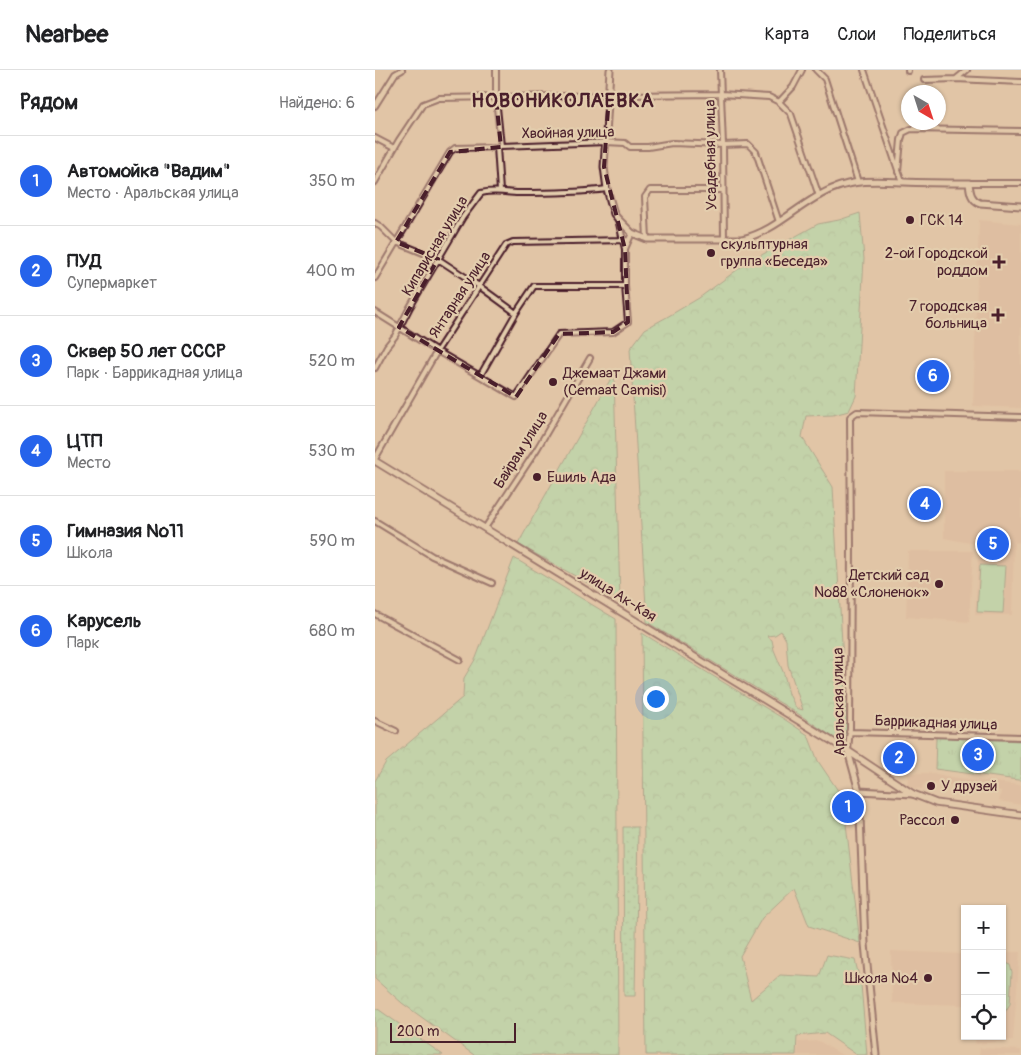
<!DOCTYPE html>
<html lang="ru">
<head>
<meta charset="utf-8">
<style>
	body { margin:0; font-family:Pangolin,sans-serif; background:#f6f6f6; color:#202124 }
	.controls { position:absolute; right:15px; bottom:15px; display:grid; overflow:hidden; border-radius:0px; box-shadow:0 1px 4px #0004 }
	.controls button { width:45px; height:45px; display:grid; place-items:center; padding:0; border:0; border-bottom:1px solid #e0e0e0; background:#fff; color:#202124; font:25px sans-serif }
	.compass { position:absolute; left:526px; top:15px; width:45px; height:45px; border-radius:50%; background:#fff; box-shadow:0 1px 4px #0004; rotate:141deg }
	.scale { position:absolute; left:15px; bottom:12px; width:126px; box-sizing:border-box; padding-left:5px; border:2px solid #4a1f2b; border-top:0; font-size:14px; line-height:18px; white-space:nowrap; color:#4a1f2b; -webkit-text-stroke:4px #e3cdad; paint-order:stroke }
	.you { position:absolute; left:280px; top:628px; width:18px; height:18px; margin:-12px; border:4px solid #fff; border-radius:50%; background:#1a73e8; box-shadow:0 0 0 8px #1a73e833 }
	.badge { display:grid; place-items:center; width:32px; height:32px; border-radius:50%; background:#2563eb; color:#fff; font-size:16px; font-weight:700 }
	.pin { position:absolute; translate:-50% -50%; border:2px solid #fff; box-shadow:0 1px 5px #0006 }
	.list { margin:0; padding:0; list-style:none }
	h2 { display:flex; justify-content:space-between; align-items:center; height:65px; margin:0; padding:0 20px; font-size:21px }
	h2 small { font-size:16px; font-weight:400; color:#757577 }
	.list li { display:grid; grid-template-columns:32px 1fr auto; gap:15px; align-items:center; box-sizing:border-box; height:90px; padding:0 20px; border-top:1px solid #e0e0e0 }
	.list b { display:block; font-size:19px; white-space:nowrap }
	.list p { margin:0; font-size:16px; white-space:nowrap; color:#757577 }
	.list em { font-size:16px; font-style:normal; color:#757577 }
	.icon { flex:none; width:28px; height:28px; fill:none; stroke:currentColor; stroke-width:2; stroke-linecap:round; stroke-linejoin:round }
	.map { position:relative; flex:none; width:646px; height:985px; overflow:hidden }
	header { display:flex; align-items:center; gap:30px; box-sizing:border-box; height:70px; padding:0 25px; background:#fff; border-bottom:1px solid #e0e0e0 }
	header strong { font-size:24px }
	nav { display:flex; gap:28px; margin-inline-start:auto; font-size:18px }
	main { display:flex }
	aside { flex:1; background:#fff }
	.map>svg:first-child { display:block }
	.built { fill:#dab79b }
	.grass { fill:url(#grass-dots); stroke:#74806c }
	.forest { fill:url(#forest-crowns); stroke:#74806c; fill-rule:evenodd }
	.park { fill:url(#park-tufts); stroke:#74806c }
	.pitch { fill:#9de2ad; stroke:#74806c }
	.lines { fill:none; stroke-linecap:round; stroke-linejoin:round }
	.minor-casing { stroke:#4a1f2b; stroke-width:8 }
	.tertiary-casing { stroke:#4a1f2b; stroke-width:9 }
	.secondary-casing { stroke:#4a1f2b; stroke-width:9 }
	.minor { stroke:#e3cdad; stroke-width:4 }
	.tertiary { stroke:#e3cdad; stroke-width:5 }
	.secondary { stroke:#e3cdad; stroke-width:5.5 }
	.marked { fill:none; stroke:#4a1f2b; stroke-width:4; stroke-dasharray:10 6; stroke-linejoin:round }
	.poi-dot { fill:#4a1f2b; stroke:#e3cdad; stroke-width:2 }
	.labels { text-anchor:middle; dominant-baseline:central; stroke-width:4.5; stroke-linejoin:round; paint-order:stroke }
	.street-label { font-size:15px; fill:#4a1f2b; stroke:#e3cdad }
	.poi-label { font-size:15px; fill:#4a1f2b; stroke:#e3cdad; text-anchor:start }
	.district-label { font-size:20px; font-weight:bold; letter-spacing:1px; fill:#4a1f2b; stroke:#e3cdad }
</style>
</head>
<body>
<header>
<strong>Nearbee</strong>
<nav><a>Карта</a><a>Слои</a><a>Поделиться</a></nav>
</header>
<main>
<aside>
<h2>Рядом<small>Найдено: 6</small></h2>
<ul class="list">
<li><span class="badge">1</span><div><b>Автомойка &quot;Вадим&quot;</b><p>Место · Аральская улица</p></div><em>350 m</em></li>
<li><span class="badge">2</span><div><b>ПУД</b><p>Супермаркет</p></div><em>400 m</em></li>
<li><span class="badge">3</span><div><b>Сквер 50 лет СССР</b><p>Парк · Баррикадная улица</p></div><em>520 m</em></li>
<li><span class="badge">4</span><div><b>ЦТП</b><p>Место</p></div><em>530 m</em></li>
<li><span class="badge">5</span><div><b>Гимназия №11</b><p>Школа</p></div><em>590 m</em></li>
<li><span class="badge">6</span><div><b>Карусель</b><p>Парк</p></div><em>680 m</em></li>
</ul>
</aside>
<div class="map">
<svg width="646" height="985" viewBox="0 0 646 985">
	<defs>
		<pattern id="grass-dots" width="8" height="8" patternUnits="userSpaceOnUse" patternTransform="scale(1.25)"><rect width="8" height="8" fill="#9de2ad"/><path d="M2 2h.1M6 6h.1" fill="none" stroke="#89c195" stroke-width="1.8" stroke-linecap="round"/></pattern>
		<pattern id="forest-crowns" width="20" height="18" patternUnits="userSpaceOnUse" patternTransform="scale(1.25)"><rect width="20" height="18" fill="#9de2ad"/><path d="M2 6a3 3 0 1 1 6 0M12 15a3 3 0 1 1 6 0" fill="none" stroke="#89c195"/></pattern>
		<pattern id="park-tufts" width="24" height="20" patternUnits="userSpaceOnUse" patternTransform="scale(1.25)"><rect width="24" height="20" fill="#9de2ad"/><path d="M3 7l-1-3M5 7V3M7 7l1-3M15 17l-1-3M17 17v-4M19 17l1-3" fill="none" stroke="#89c195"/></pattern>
	</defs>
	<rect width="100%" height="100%" fill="#e1c5a6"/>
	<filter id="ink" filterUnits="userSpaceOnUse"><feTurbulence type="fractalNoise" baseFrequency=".02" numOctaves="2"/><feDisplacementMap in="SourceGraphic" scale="10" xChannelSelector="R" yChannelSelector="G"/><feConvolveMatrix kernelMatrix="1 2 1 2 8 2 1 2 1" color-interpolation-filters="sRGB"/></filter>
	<g filter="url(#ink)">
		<!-- built -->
		<path class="built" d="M604 150 646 154V338L598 336Z
			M569 401H646V472L639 473 637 545H600L604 475 569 468Z
			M533 481H598L594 552 531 547Z
			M533 703H558L575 707 646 715V735L624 731 626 721 551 712 548 715 547 719 537 718 532 716Z
			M516 881 590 884V935L517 933Z
			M627 882H645L638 970 601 974 599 966H627Z
			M444 971 467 985H422L423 972Z
			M605 978 646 980V985H604Z"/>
		<!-- grass -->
		<path class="grass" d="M248 757H263L260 926H249Z"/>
		<!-- forest -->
		<path class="forest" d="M485 143 489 189 481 326 474 341 458 345 431 346 427 367 458 417 473 677 422 643 272 552 255 279 270 259 292 247 324 228 370 194 443 154 464 150ZM406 561 411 570 413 595 428 640 421 638 414 624 409 604 399 580 397 570 392 566 400 565Z
			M239 303 245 531 143 474Z
			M139 488 241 549 243 985H99L27 933 0 909V711L11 692 88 627 89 608 101 588Z
			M267 563 409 649 433 665 443 691 468 728 485 873 434 856 419 818 387 848 365 886 376 930 405 905 444 907 452 885 480 890 486 915 492 985H482L450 963 422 966 421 985H271Z
			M0 937 68 985H0Z"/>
		<!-- park -->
		<path class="park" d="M561 667 646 671V710H643L560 699Z"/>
		<!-- pitch -->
		<path class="pitch" d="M605 495 631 496 628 543 602 542Z
			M627 891H629L635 895 637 902 635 934 630 942H627Z"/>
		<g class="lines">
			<!-- minor casing -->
			<g class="minor-casing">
				<path id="minor" d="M121 0V28L126 76
					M345 0 348 75 349 169
					M441 0 450 9 483 112
					M489 0 527 112
					M533 0V1
					M581 9 592 0
					M549 10 581 9 646 12
					M404 32 418 17 427 0
					M0 36 20 4 27 0
					M0 68 19 78
					M122 77 125 121
					M523 102 526 70 528 63 536 59 646 61
					M0 112 24 70 48 34 64 28 247 25 346 24 394 27 404 32 416 44 444 126
					M594 113H646
					M0 153 6 157 21 172 63 189 104 216 141 243
					M272 169 270 127 275 120H348
					M250 179 257 163
					M0 208 75 82 80 78 122 77 126 76 231 72 250 73 255 77H273L297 73 348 75 373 74 381 82 404 152
					M0 242 62 281 141 327 184 264 238 262 253 252 250 216V179L243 149
					M0 298 12 276 20 266 35 237 88 147 106 123C118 120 129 122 141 123 171 123 202 123 232 119
					M105 306 141 243 159 216H250
					M0 389 62 281 131 175 138 172 253 170
					M0 451 57 486 117 513
					M110 458 162 379 215 288
					M0 544 85 590
					M0 651 21 661
					M474 662 553 664 646 667
					M473 681 475 658 476 476 475 347 482 342 646 347"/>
			</g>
			<!-- tertiary casing -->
			<g class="tertiary-casing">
				<path id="tertiary" d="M235 0 229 97 232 119 235 130 239 144 243 149 257 163 272 169H367C402 161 425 132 457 119 483 109 502 111 529 112 550 113 572 113 594 113 595 122 596 130 605 133L646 136
					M473 681 484 721 490 874 501 985
					M484 721 538 724"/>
			</g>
			<!-- secondary casing -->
			<g class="secondary-casing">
				<path id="secondary" d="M0 391 473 681 538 724 556 731 561 733 646 745"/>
			</g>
			<!-- minor -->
			<use href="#minor" class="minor"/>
			<!-- tertiary -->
			<use href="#tertiary" class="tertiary"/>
			<!-- secondary -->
			<use href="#secondary" class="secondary"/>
		</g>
	</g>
	<!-- marked area -->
	<path d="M0 0H646V985H0ZM234 25 229 97 250 179 253 252 238 262 184 264 141 327 24 257 63 189 21 172 75 82 126 77 121 28Z" fill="#e1c5a6" fill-opacity=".55" fill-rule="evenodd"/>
	<path class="marked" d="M234 25 229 97 250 179 253 252 238 262 184 264 141 327 24 257 63 189 21 172 75 82 126 77 121 28Z"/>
	<!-- markers -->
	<g class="poi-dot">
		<circle cx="535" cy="150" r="5"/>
		<circle cx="336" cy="183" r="5"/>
		<path d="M621.5 184.5h5v5h5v5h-5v5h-5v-5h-5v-5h5z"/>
		<path d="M620.5 237.5h5v5h5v5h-5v5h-5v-5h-5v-5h5z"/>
		<circle cx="178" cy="312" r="5"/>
		<circle cx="162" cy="407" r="5"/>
		<circle cx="564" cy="514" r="5"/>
		<circle cx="556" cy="716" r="5"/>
		<circle cx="580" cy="750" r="5"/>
		<circle cx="553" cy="908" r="5"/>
	</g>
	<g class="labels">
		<!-- street labels -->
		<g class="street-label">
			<text transform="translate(193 63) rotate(-1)">Хвойная улица</text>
			<text transform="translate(336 85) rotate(-91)">Усадебная улица</text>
			<text transform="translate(60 176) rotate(-59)">Кипарисная улица</text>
			<text transform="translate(85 225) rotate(-57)">Янтарная улица</text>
			<text transform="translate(146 380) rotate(-58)">Байрам улица</text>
			<text transform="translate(243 525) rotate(32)">улица Ак-Кая</text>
			<text transform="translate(464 632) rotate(-91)">Аральская улица</text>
			<text transform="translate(561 653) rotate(2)">Баррикадная улица</text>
		</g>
		<!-- poi labels -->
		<g class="poi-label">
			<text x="545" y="150">ГСК 14</text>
			<text x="346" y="174">скульптурная<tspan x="346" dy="17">группа «Беседа»</tspan></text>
			<text x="613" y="183" text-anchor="end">2-ой Городской<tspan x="613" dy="17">роддом</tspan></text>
			<text x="612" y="236" text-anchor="end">7 городская<tspan x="612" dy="17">больница</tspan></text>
			<text x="188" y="303">Джемаат Джами<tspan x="188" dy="17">(Cemaat Camisi)</tspan></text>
			<text x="172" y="407">Ешиль Ада</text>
			<text x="554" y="505" text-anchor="end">Детский сад<tspan x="554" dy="17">№88 «Слоненок»</tspan></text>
			<text x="566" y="716">У друзей</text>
			<text x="570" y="750" text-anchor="end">Рассол</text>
			<text x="543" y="908" text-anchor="end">Школа №4</text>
		</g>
		<!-- district labels -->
		<g class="district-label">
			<text x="188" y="30">НОВОНИКОЛАЕВКА</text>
		</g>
	</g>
</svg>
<div class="controls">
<button>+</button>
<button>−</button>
<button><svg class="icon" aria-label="locate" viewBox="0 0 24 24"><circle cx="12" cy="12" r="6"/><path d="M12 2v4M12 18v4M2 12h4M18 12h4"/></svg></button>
</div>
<svg class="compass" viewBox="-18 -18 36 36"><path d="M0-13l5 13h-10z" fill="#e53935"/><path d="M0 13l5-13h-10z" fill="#757577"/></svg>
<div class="scale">200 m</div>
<div class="you"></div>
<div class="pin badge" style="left:473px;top:737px">1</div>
<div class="pin badge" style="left:524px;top:688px">2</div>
<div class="pin badge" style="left:603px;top:685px">3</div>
<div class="pin badge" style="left:550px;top:434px">4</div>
<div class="pin badge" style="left:618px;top:474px">5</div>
<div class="pin badge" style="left:558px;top:306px">6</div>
</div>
</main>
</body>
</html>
